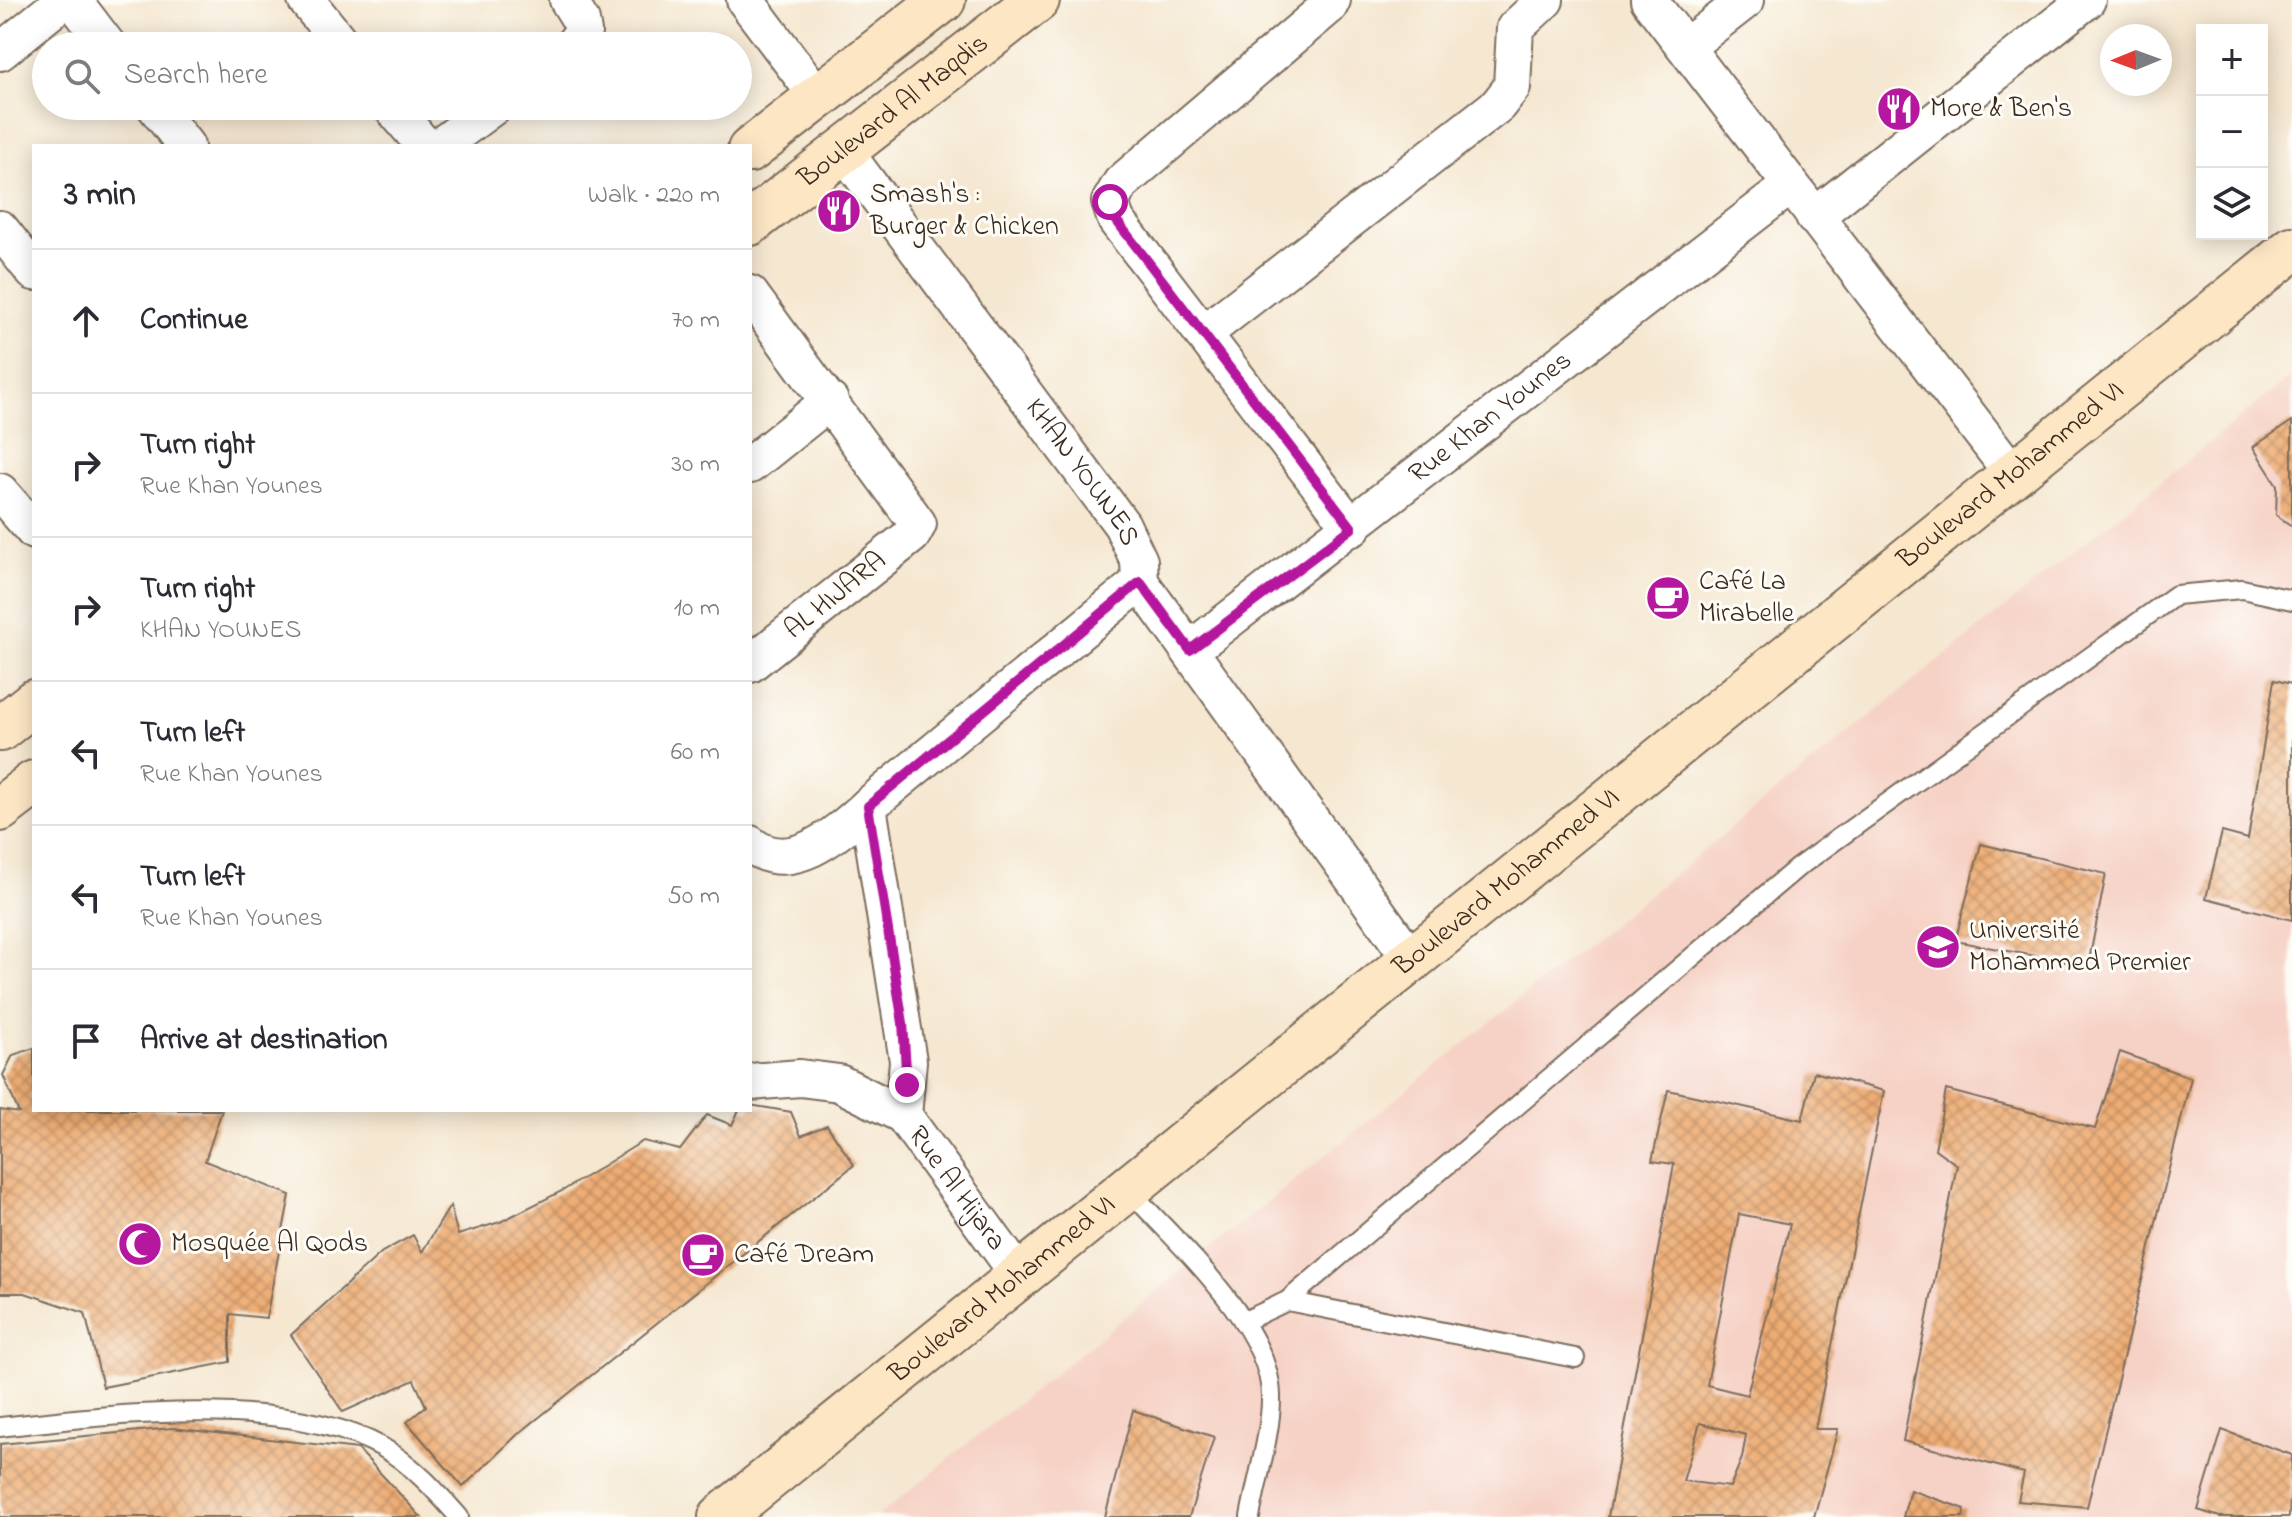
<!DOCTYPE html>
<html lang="en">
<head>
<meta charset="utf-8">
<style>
	body { margin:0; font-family:"Indie Flower",sans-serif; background:#f2f2f3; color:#2b2b33 }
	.controls { position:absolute; right:24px; top:24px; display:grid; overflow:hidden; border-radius:0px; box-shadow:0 4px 20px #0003 }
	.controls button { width:72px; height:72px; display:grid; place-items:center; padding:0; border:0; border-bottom:2px solid #e1e1e2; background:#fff; color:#2b2b33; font:40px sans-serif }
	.compass { position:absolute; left:2100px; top:24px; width:72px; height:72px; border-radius:50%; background:#fff; box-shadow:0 4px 20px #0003; rotate:269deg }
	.stop { position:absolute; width:24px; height:24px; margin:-18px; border:6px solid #b5179e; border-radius:50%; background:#fff }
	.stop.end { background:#b5179e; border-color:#fff; box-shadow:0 2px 8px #0008 }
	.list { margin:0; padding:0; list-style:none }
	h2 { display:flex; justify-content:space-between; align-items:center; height:104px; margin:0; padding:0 32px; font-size:34px }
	h2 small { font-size:26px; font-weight:400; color:#7c7c81 }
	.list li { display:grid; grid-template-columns:52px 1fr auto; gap:24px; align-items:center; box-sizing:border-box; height:144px; padding:0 32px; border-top:2px solid #e1e1e2 }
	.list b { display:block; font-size:30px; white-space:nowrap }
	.list p { margin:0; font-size:26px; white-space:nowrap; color:#7c7c81 }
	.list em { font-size:26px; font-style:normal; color:#7c7c81 }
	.icon { flex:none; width:44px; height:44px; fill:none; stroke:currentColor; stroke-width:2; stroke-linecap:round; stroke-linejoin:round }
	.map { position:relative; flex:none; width:2292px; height:1517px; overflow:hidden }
	.search { position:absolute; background:#fff; box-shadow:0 4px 20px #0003; left:32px; top:32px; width:720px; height:88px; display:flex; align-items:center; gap:20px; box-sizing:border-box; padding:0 28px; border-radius:44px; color:#7c7c81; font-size:30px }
	.panel { position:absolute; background:#fff; box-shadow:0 4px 20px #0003; left:32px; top:144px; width:720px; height:968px; border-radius:0px }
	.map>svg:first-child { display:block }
	.built { fill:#f6d1c5 }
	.building { fill:url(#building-cross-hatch); fill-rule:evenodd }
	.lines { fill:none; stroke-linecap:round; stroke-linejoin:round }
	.lane-casing { stroke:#7c6c5c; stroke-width:22 }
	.street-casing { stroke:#7c6c5c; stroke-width:40 }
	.secondary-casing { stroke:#7c6c5c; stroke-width:48 }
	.lane { stroke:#fff; stroke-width:18 }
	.street { stroke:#fff; stroke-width:36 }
	.secondary { stroke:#fce6c4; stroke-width:44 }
	.route { stroke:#b5179e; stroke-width:10 }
	.labels { text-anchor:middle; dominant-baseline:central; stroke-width:6; stroke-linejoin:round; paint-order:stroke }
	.poi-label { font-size:28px; fill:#3b2a1e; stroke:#fdfcf7; text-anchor:start }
	.street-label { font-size:28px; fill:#3b2a1e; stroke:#fdfcf7 }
</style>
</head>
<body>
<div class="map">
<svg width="2292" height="1517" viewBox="0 0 2292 1517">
	<defs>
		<pattern id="building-cross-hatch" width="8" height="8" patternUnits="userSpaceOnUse" patternTransform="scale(2)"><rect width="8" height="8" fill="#eead75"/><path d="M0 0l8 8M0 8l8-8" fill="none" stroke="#c28d5f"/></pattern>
	</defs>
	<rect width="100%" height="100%" fill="#fdfcf7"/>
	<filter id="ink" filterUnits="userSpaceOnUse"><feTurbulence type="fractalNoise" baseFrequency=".0125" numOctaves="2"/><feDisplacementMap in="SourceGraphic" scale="16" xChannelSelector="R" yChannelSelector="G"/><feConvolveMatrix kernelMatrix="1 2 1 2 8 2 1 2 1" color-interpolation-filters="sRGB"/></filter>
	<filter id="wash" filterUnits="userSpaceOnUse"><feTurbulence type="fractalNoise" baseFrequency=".006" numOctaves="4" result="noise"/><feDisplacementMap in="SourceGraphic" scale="32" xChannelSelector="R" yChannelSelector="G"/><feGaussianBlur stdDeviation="1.8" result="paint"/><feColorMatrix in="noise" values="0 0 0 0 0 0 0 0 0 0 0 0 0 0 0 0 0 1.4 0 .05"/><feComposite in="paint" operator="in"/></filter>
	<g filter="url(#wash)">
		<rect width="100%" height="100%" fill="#f5e7d0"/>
		<!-- built -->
		<path class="built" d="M2292 376V1517H877Z"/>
		<g id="blocks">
			<!-- building -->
			<path class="building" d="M2292 421V526L2276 515 2277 485 2253 447Z
				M2274 680 2292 684V920L2206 898 2222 832 2248 839Z
				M1981 844 2106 874 2088 966 1955 941Z
				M34 1048V1110H222L205 1161 290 1195 266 1318 230 1314V1362L103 1387 85 1313 25 1293H0V1110L19 1113 3 1075 13 1055Z
				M2120 1052 2191 1078 2087 1507 2018 1501 2024 1473 1903 1441 1957 1165 1935 1149 1946 1090 2095 1129Z
				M1814 1072 1884 1091 1815 1429H1838L1814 1517H1608L1674 1164 1652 1161 1668 1090 1802 1120ZM1739 1214 1790 1224 1747 1395 1707 1385ZM1700 1423 1746 1435 1742 1458 1730 1487 1683 1481Z
				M750 1105 791 1112 801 1136 827 1125 854 1165 517 1435 463 1487 407 1422 426 1406 414 1380 343 1412 291 1335 382 1252 413 1235 422 1252 450 1206 458 1235 500 1222 564 1190 643 1141 680 1150 707 1115 732 1125 739 1110H750Z
				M1133 1410 1214 1437 1189 1517H1105Z
				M172 1428 358 1449 421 1517H0V1444Z
				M2222 1430 2292 1455 2289 1517H2220L2198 1510Z
				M1910 1490 1965 1509 1963 1517H1903Z"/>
		</g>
	</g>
	<g filter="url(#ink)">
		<use href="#blocks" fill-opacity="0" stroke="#7c6c5c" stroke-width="2"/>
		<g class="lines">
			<!-- lane casing -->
			<g class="lane-casing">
				<path id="lane" d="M1128 1189C1175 1241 1270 1325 1271 1396 1272 1429 1256 1483 1250 1517
					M1287 1301 1575 1358
					M1245 1321 1287 1301 1797 868 2176 595 2242 589 2292 600
					M0 1427C106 1415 286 1393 382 1447 413 1465 436 1491 459 1517"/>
			</g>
			<!-- street casing -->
			<g class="street-casing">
				<g id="street">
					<path d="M73 0 108 46"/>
					<path d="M306 0 343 46"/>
					<path d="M568 0 581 21 583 32 572 46"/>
					<path d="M745 0 818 97"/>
					<path d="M1332 0 1329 6 1121 183 1110 202 1116 220 1352 528"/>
					<path d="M1649 0 2013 474"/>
					<path d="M1687 46 1746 0"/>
					<path d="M0 52 64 0"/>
					<path d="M155 106 186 146"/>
					<path d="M391 106 425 146"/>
					<path d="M440 146 494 106"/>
					<path id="s1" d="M844 151 1122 525 1139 561 1140 582 1411 959"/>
					<path d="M1814 217 2087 0"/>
					<path d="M0 229 34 272"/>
					<path d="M750 294 918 524 912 535 750 664"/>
					<path d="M1203 334 1498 105 1512 87 1515 28 1545 0"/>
					<path d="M750 465 830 401"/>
					<path d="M0 492 34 531"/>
					<path id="s2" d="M1190 650 1790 186"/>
					<path d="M750 844C791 877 839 832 868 806"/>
					<path id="s3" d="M750 1082 800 1078 839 1083 903 1115 1019 1275"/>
					<path d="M903 1115 908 1061 868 806 1140 582"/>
				</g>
			</g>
			<!-- secondary casing -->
			<g class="secondary-casing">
				<g id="secondary">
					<path d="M750 150 943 0"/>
					<path id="s4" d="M750 223 1037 0"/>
					<path d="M0 729 34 702"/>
					<path d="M0 809 34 783"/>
					<path id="s5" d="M721 1517 2292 249"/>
				</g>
			</g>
			<!-- lane -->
			<use href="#lane" class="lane"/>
			<!-- street -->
			<use href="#street" class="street"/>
			<!-- secondary -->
			<use href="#secondary" class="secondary"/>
		</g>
	</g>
	<g class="lines" filter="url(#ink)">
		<!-- route -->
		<path class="route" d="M907 1085 903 1023 868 806 1140 582 1190 650 1352 528 1116 220 1110 202"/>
	</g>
	<!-- icons -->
	<defs>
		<g id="restaurant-disc" transform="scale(2.3)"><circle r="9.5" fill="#b5179e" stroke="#fdfcf7"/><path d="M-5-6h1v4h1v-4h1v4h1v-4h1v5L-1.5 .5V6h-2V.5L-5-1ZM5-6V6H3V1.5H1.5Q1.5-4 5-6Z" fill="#fff"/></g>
		<g id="cafe-disc" transform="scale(2.3)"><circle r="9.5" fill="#b5179e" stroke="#fdfcf7"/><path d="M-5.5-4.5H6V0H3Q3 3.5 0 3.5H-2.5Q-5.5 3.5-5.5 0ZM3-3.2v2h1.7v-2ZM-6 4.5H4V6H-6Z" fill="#fff"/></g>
		<g id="university-disc" transform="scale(2.3)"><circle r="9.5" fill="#b5179e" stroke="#fdfcf7"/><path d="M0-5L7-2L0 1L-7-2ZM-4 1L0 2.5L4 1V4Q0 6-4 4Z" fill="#fff"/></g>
		<g id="mosque-disc" transform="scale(2.3)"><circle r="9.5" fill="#b5179e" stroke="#fdfcf7"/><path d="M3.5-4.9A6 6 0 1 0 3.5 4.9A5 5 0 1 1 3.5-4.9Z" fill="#fff"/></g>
	</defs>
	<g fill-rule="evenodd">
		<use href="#restaurant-disc" x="1899" y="109"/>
		<use href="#restaurant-disc" x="839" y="211"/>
		<use href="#cafe-disc" x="1668" y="598"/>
		<use href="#university-disc" x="1938" y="947"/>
		<use href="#mosque-disc" x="140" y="1244"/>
		<use href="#cafe-disc" x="703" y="1255"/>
	</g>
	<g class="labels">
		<!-- poi labels -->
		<g class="poi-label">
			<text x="1930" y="109">More &amp; Ben's</text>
			<text x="870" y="195">Smash's :<tspan x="870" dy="32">Burger &amp; Chicken</tspan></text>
			<text x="1699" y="582">Café La<tspan x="1699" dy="32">Mirabelle</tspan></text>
			<text x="1969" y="931">Université<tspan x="1969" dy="32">Mohammed Premier</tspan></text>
			<text x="171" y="1244">Mosquée Al Qods</text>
			<text x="734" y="1255">Café Dream</text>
		</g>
		<!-- street labels -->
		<g class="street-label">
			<text stroke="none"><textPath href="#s4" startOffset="182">Boulevard Al Maqdis</textPath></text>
			<text stroke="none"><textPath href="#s2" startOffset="380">Rue Khan Younes</textPath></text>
			<text stroke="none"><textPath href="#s1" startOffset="400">KHAN YOUNES</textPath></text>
			<text stroke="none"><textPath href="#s5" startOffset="1658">Boulevard Mohammed VI</textPath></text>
			<text transform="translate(836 596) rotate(-39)">AL HIJARA</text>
			<text stroke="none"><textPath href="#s5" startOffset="1010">Boulevard Mohammed VI</textPath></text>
			<text stroke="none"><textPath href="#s3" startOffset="252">Rue Al Hijara</textPath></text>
			<text stroke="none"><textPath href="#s5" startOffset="362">Boulevard Mohammed VI</textPath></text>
		</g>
	</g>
</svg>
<div class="controls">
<button>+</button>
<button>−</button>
<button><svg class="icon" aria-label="layers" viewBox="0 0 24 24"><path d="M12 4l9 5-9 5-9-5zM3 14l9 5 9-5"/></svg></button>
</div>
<svg class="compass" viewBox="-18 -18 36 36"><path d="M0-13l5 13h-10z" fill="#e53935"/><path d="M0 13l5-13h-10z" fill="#7c7c81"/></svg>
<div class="stop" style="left:1110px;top:202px"></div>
<div class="stop end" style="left:907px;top:1085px"></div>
<div class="search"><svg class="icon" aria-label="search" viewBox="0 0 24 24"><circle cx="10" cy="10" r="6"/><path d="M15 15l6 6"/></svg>Search here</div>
<section class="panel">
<h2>3 min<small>Walk · 220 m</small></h2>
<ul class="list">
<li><svg class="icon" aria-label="ahead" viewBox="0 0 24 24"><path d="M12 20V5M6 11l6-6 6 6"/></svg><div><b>Continue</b></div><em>70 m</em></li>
<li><svg class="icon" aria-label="right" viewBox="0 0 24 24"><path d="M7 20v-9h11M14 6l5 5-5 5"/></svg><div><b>Turn right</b><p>Rue Khan Younes</p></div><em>30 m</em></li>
<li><svg class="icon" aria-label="right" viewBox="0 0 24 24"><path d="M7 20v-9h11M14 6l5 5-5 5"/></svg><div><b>Turn right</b><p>KHAN YOUNES</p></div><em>10 m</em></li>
<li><svg class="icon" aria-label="left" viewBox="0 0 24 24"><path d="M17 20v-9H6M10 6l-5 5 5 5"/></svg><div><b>Turn left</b><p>Rue Khan Younes</p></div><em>60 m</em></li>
<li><svg class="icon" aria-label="left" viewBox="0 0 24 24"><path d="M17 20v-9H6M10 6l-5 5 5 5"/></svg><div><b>Turn left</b><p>Rue Khan Younes</p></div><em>50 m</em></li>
<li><svg class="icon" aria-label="arrive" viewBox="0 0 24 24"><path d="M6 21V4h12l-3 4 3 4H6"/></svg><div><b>Arrive at destination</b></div></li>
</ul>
</section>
</div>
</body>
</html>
